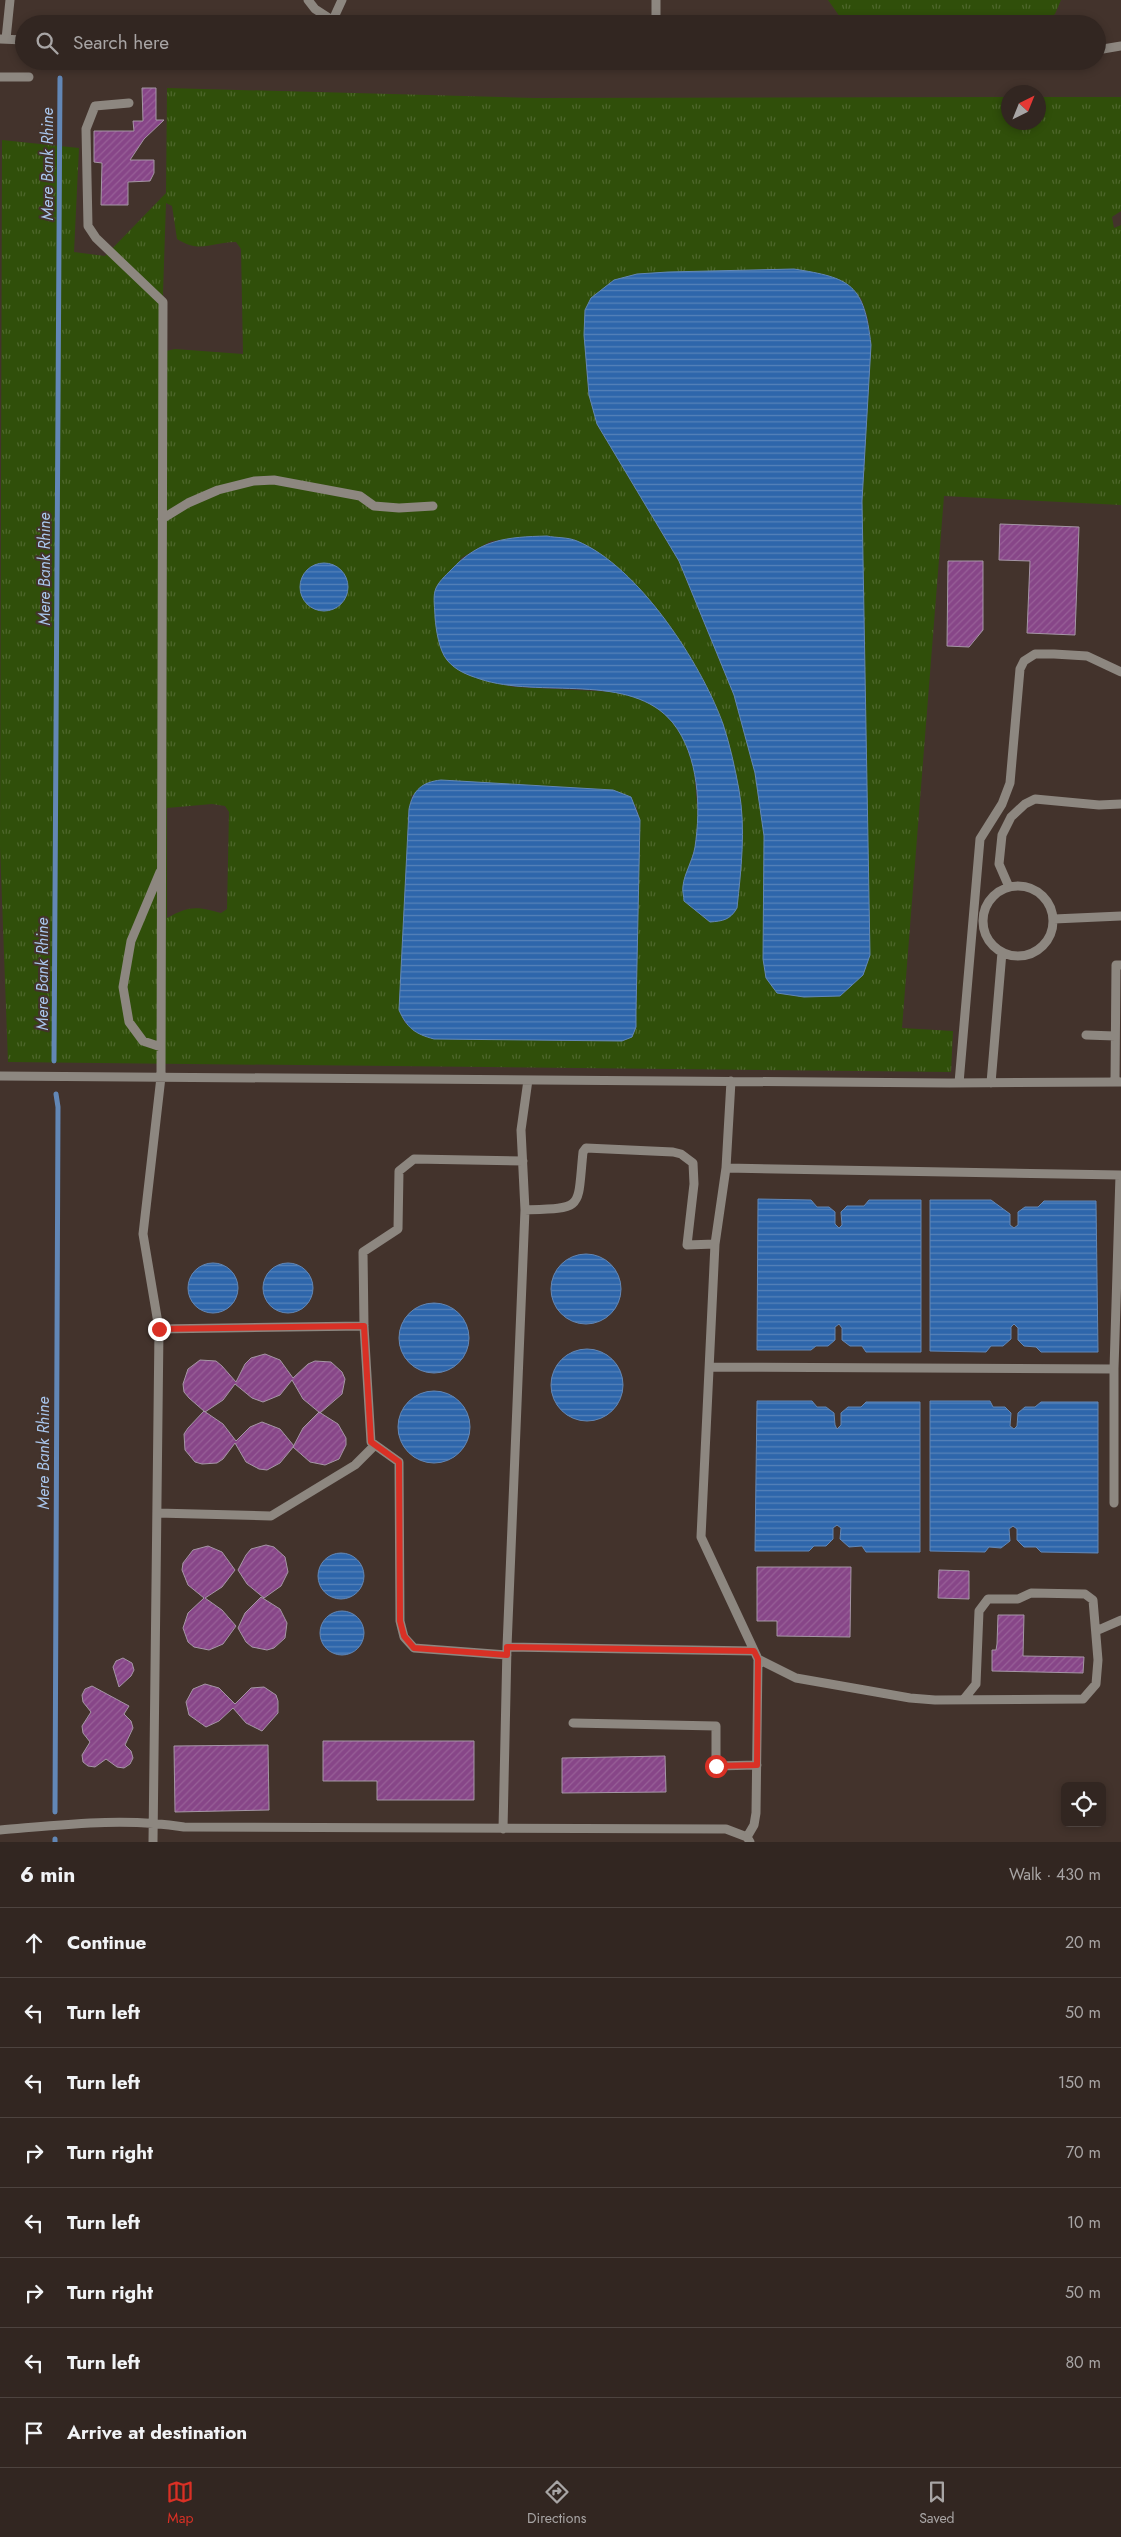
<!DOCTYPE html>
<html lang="en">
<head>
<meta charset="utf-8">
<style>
	body { margin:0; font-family:Jost,sans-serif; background:#3d322e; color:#f1f3f6 }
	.controls { position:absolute; right:15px; bottom:15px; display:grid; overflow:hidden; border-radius:8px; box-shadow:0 2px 8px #0003 }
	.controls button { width:45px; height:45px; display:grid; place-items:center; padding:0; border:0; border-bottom:1px solid #4d433f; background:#322621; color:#f1f3f6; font:25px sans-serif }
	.compass { position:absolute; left:1001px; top:85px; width:45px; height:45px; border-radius:50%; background:#322621; box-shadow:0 2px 8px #0003; rotate:43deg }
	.stop { position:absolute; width:15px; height:15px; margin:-11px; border:4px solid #d93025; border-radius:50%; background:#fff }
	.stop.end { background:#d93025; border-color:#fff; box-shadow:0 1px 5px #0008 }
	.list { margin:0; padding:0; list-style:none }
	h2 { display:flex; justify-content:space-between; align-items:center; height:65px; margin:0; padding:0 20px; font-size:21px }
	h2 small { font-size:16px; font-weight:400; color:#a8a5a5 }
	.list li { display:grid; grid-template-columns:32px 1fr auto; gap:15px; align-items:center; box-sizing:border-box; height:70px; padding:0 20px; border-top:1px solid #4d433f }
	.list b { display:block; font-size:19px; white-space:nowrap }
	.list em { font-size:16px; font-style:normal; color:#a8a5a5 }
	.icon { flex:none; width:28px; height:28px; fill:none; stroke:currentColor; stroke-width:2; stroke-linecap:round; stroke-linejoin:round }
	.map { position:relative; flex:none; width:1121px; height:1842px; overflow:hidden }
	.search { position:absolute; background:#322621; box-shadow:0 2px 8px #0003; left:15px; right:15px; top:15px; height:55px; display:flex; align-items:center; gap:12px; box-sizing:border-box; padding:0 18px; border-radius:28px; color:#a8a5a5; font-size:19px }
	.sheet { height:625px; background:#322621 }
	nav { display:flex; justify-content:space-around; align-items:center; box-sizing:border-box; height:70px; border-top:1px solid #4d433f; background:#322621; font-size:14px; color:#a8a5a5 }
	nav a { display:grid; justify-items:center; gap:2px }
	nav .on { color:#d93025 }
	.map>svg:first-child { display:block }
	.grass { fill:url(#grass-tufts); fill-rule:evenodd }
	.water { fill:url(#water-rules); stroke:#6287b6 }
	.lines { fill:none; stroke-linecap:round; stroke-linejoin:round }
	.stream { stroke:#6287b6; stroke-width:5 }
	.building { fill:url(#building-hatch); stroke:#a596a5 }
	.minor { stroke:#8d8780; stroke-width:9 }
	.route { stroke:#d93025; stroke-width:6 }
	.labels { text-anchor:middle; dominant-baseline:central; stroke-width:4; stroke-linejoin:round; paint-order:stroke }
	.water-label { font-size:16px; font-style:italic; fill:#a9c6ec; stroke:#43332c }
</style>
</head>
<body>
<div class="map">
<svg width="1121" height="1842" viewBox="0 0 1121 1842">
	<defs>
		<pattern id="grass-tufts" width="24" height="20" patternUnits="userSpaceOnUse" patternTransform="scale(1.25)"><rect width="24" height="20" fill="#304f0a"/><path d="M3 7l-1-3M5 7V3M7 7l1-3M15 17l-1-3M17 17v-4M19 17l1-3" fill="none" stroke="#4e672c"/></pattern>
		<pattern id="water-rules" width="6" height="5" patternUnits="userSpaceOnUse" patternTransform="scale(1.25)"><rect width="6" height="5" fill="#2e66ab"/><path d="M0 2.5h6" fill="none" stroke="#5682b9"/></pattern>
		<pattern id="building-hatch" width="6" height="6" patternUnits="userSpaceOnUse" patternTransform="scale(1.25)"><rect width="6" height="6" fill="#874688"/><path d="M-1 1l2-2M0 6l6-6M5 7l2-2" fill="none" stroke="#986098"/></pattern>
	</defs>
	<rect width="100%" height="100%" fill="#43332c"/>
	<!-- grass -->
	<path class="grass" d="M828 0H1061L1055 14 1042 24H845Z
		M167 88 534 98 1008 97V122H1038L1039 97H1121V211L1112 217 1114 228 1121 225V505L944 496 902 1028 953 1031 951 1072 8 1062 0 846 2 140 79 148 74 252 105 256 166 193ZM166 203 172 206 177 239C201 254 211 242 236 242L241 249 243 354 175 349 166 351 163 293ZM794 269 861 298 868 319 871 345 862 501 766 978 763 959 764 836 755 773 734 695 679 561 597 424 589 395 586 365 585 311 637 274ZM547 536 575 540 722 723 739 792 742 829 740 878 683 886 695 847 698 817 694 770 685 741 673 722 655 706 638 697 615 692 514 687 487 681 447 660 439 640 435 620 461 558 491 541ZM412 795 636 806 640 820 636 1011V1027L632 1037 622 1041 434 1039 405 1023 399 1010 409 809ZM212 804 225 806 229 812 227 909 221 913C196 906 189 906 167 918V808Z"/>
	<!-- water -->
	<path class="water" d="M794 269C851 278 864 284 871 345L862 501 870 955 863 975 840 996 804 997 777 993 766 978 763 959 764 836 755 773 734 695 679 561 597 424 589 395 584 335 585 310 591 298 614 280 637 274 668 272Z
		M547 536C556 538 568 537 577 541 638 566 701 663 723 724 730 745 735 768 739 790 746 829 741 870 737 908 730 920 723 921 710 922L684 901C684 897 682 891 683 886 684 874 693 860 695 847 701 807 699 756 673 723 631 671 539 699 480 679 468 675 456 671 447 660 439 650 436 630 435 617 435 610 433 598 435 591 437 583 446 575 451 570 480 539 507 537 547 536Z
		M300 587a24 24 0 1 1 48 0a24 24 0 1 1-48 0Z
		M441 780 613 790 631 797 640 820 636 1011V1027L632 1037 622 1041 434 1039C415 1034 407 1028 399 1010L409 809C413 790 422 782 441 780Z
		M758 1199 811 1200 817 1207H829L835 1212V1224L839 1228 842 1225 841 1212 847 1206H864L869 1200H921V1352H866L862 1346H850L842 1340V1328L839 1324 835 1327V1340L828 1346H816L811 1350H757Z
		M930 1200H991L1010 1214V1225L1014 1228 1018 1225V1212L1025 1207H1038L1044 1201H1096L1098 1352H1041L1036 1347 1024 1346 1018 1340V1328L1014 1324 1011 1327V1339L1003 1346H991L986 1352 930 1351Z
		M551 1289a35 35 0 1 1 70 0a35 35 0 1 1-70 0Z
		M188 1288a25 25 0 1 1 50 0a25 25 0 1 1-50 0Z
		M263 1288a25 25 0 1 1 50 0a25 25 0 1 1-50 0Z
		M399 1338a35 35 0 1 1 70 0a35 35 0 1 1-70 0Z
		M551 1385a36 36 0 1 1 72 0a36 36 0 1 1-72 0Z
		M398 1427a36 36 0 1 1 72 0a36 36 0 1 1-72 0Z
		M757 1401H812L817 1407H826L834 1413 835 1425 837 1429 841 1425V1413L848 1407H861L866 1402H920V1552H866L862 1546 849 1547 840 1539 841 1528 837 1525 833 1528V1539L826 1546H814L809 1551H755Z
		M930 1401H990L993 1407H1005L1011 1413 1010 1426 1014 1429 1017 1426 1018 1413 1025 1407H1035L1041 1402H1098V1553L1041 1552 1036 1547H1024L1017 1540V1529L1013 1526 1009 1529 1010 1541 1001 1548 989 1547 985 1552 930 1551Z
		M318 1576a23 23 0 1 1 46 0a23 23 0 1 1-46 0Z
		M320 1633a22 22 0 1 1 44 0a22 22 0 1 1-44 0Z"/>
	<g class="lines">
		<!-- stream -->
		<path class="stream" d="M54 1061 60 78
			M55 1812 58 1107 56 1094
			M55 1842V1839"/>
	</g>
	<!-- building -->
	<path class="building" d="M142 88H156V120H164L144 139 130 160H154V173L150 181 128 182V205H101L102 163 94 162V131H134L133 121H143Z
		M1000 524 1079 527 1075 635 1027 633 1030 561 999 560Z
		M948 561H983V630L969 647 947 646Z
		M265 1354 280 1360 293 1378 308 1364 315 1361 331 1362 342 1372 345 1379 342 1394 320 1413 303 1399 292 1380 280 1395 263 1402 252 1398 235 1384 223 1400 205 1412 189 1398 184 1392 183 1384 188 1369 200 1360 216 1361 222 1366 236 1382 245 1364 251 1358Z
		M204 1411 223 1424 236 1441 250 1427 262 1422 280 1429 294 1446 280 1463 267 1470 259 1469 246 1462 235 1443 223 1459 217 1463 202 1464 195 1462 185 1450 184 1434 188 1428Z
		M319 1412 338 1424 346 1438V1445L339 1459 325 1465 310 1462 293 1447 303 1428Z
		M266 1545 274 1547 285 1557 288 1572 281 1586 264 1598 247 1584 238 1570 246 1555 251 1549Z
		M208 1546 222 1552 235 1570 222 1587 205 1598 222 1610 236 1626 223 1644 209 1650 194 1647 188 1642 183 1628 188 1613 204 1598 188 1585 182 1570 183 1563 193 1550Z
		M757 1567H851L850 1637 777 1636V1621H757Z
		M939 1570 969 1571V1599L938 1598Z
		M261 1597 280 1609 287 1623 285 1638 274 1648 267 1650 252 1647 246 1642 238 1628 245 1613Z
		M998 1615H1024L1023 1656 1084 1657 1083 1673 992 1671V1650H996L997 1644Z
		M123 1658 132 1663 134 1670 131 1676 119 1687 113 1667 116 1661Z
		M205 1684 219 1688 235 1704 251 1688 264 1687 276 1695 278 1701V1713L262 1731 246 1723 233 1708 219 1721 206 1727 189 1715 186 1702 193 1689Z
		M92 1686 129 1706 124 1714 131 1721 133 1728 125 1745 131 1751 133 1758 130 1764 124 1768 117 1767 106 1759 95 1767 88 1766 83 1762 82 1755 90 1742 83 1733 82 1726 91 1712 83 1702 82 1695 85 1689Z
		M323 1741H474V1800H377V1781H323Z
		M268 1745 269 1810 175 1812 174 1746Z
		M665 1756 666 1792 562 1793V1758Z"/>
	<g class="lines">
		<!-- minor -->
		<path class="minor" d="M308 0 315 9 332 20
			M331 24 342 0
			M656 24V0
			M0 39 24 40
			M6 39 10 0
			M1097 50 1121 46
			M0 77H29
			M129 103 95 106 86 129 88 226 96 238 163 302 161 1077 143 1234 159 1329 153 1842
			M162 519 188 503 218 490 254 481 274 480 360 496 374 506 399 508 433 506
			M160 872 131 941 123 987 129 1022 143 1041 161 1047
			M983 921a35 35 0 1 1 70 0a35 35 0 1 1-70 0Z
			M1009 887 999 864 1002 835 1011 817 1025 804 1035 799 1099 805 1121 804
			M1054 919 1121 916
			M1086 1035 1115 1036
			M0 1076 950 1083 1121 1082
			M1115 1082 1116 965H1121
			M959 1083 980 839 1002 804 1010 783 1020 669 1024 661 1035 654H1054L1087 656 1121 672
			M991 1083 1002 952
			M726 1168 731 1081
			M525 1210C585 1208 577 1210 583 1152L586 1148 673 1152 681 1154 693 1163 694 1184 687 1245 715 1244 701 1537 758 1659 756 1813 754 1825 747 1837
			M715 1244 726 1168 1121 1175
			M159 1329 364 1326
			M709 1367 1114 1369 1120 1175
			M1114 1369V1503
			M157 1513 271 1516 355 1465 375 1445
			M1096 1631 1121 1620
			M507 1647 754 1651
			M507 1655 414 1648 404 1637 400 1621 399 1462 371 1442 364 1326 363 1252 398 1229 399 1171 414 1159 523 1161
			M758 1659 796 1678 910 1698 935 1700 1083 1699 1096 1684 1098 1660 1093 1600 1085 1594 1031 1593 1018 1599H988L979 1611 976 1684 964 1699
			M573 1723 716 1726V1766L757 1765
			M503 1829 507 1647 525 1210 521 1130 528 1080
			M0 1830C61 1825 124 1817 184 1827L726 1829 747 1837 750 1842"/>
	</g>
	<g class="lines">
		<!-- route -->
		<path class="route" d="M159 1329 364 1326 371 1442 399 1462 400 1621 404 1636 414 1648 507 1655V1647L754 1651 758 1659 757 1765 716 1766"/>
	</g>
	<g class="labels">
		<!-- water labels -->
		<g class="water-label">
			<text transform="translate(47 164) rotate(-90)">Mere Bank Rhine</text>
			<text transform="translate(44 569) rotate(-90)">Mere Bank Rhine</text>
			<text transform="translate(42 974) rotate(-90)">Mere Bank Rhine</text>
			<text transform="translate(43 1453) rotate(-90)">Mere Bank Rhine</text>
		</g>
	</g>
</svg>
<div class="controls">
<button><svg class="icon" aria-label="locate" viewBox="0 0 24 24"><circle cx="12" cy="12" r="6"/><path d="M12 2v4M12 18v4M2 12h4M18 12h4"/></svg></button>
</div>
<svg class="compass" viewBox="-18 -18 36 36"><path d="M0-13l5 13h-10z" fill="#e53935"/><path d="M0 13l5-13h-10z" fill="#a8a5a5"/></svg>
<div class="stop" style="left:716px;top:1766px"></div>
<div class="stop end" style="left:159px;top:1329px"></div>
<div class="search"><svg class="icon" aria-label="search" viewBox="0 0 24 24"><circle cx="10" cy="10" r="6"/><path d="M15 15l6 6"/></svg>Search here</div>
</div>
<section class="sheet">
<h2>6 min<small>Walk · 430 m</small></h2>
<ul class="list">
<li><svg class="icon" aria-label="ahead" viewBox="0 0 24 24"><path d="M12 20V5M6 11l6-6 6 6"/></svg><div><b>Continue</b></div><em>20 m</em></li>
<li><svg class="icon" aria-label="left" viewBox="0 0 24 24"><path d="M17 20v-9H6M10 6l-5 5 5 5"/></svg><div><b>Turn left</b></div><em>50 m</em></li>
<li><svg class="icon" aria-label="left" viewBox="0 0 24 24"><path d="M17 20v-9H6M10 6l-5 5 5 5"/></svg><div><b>Turn left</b></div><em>150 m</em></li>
<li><svg class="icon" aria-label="right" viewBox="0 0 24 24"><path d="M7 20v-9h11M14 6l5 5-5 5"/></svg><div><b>Turn right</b></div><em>70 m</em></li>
<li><svg class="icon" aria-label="left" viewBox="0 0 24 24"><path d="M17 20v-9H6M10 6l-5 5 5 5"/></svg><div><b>Turn left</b></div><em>10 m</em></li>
<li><svg class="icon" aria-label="right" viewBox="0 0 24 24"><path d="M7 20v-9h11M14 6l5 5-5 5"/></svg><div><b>Turn right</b></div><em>50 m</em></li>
<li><svg class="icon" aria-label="left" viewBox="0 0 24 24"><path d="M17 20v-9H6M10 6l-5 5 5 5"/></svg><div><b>Turn left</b></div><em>80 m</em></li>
<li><svg class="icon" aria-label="arrive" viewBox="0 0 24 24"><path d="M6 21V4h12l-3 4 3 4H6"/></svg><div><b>Arrive at destination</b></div></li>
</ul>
</section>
<nav>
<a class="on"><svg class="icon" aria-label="map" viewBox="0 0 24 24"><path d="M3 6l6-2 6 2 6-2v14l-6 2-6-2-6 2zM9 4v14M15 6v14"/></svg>Map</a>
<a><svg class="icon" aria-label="directions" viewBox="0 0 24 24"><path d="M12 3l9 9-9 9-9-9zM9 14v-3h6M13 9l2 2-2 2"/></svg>Directions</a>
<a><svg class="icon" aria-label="saved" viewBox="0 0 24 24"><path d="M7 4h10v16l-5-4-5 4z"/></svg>Saved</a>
</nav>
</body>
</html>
